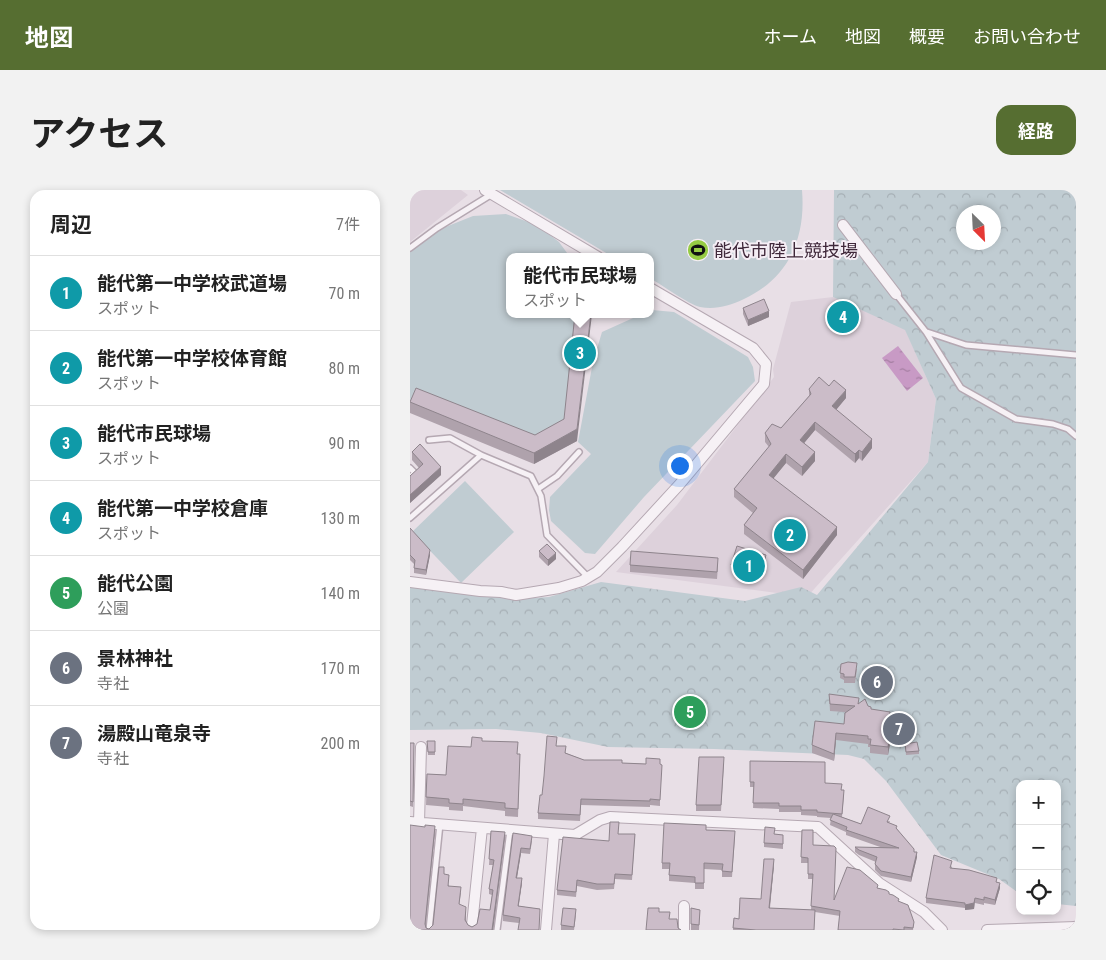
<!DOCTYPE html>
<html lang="ja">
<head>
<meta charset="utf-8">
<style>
	body { margin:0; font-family:"Roboto Condensed","Noto Sans JP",sans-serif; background:#f2f2f2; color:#222 }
	.controls { position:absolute; right:15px; bottom:15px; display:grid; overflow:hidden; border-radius:10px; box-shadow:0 2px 8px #0003 }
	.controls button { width:45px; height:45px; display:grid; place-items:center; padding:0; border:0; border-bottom:1px solid #e0e0e0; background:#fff; color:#222; font:25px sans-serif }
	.compass { position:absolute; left:546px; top:15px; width:45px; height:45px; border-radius:50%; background:#fff; box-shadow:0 2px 8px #0003; rotate:156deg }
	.you { position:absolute; left:269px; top:275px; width:18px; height:18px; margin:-12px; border:4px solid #fff; border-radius:50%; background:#1a73e8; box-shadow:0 0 0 8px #1a73e833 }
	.badge { display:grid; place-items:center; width:32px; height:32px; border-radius:50%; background:#566e31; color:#fff; font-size:16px; font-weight:700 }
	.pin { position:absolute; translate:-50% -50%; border:2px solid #fff; box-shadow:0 1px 5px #0006 }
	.popup { position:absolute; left:96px; top:63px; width:148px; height:65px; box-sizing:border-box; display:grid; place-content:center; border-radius:10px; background:#fff; filter:drop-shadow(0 1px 4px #0005); font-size:16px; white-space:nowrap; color:#767676 }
	.popup b { font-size:19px; color:#222 }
	.popup::after { content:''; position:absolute; left:50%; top:100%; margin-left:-10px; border:10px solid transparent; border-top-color:#fff }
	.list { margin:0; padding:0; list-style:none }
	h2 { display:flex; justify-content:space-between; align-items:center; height:65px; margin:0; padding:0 20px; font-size:21px }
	h2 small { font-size:16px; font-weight:400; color:#767676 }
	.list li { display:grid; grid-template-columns:32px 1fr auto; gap:15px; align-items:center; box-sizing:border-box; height:75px; padding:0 20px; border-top:1px solid #e0e0e0 }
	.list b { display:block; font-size:19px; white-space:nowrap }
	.list p { margin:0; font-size:16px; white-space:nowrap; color:#767676 }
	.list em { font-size:16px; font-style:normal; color:#767676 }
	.icon { flex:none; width:28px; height:28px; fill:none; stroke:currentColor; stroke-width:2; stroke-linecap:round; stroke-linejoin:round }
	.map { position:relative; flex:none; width:666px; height:740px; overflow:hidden; border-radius:15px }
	header { display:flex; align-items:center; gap:30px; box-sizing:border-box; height:70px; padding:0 25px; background:#566e31; color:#fff }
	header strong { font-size:24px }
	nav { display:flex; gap:28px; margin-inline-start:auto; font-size:18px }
	.intro { display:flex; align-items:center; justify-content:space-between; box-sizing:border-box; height:120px; padding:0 30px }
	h1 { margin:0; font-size:35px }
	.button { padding:12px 22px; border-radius:15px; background:#566e31; color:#fff; font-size:18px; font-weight:700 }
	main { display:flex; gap:30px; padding:0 30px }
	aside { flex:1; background:#fff; border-radius:15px; box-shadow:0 2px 8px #0003 }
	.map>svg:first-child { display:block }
	.built { fill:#ddd1db }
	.forest { fill:url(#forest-crowns); fill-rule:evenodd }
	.pitch { fill:#c0ccd2 }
	.water { fill:url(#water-ripples) }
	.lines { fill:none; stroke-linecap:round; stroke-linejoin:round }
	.service-casing { stroke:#b5a8b2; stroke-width:8 }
	.minor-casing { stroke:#b5a8b2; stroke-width:12 }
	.tertiary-casing { stroke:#b5a8b2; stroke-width:15 }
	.service { stroke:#f6f1f5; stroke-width:5 }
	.minor { stroke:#f6f1f5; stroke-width:10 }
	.tertiary { stroke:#f6f1f5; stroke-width:12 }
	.wall { fill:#afa2ac }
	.shaded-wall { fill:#8e848c }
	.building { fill:#cbbcc8; stroke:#8e848c }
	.labels { text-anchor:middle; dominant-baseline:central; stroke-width:4; stroke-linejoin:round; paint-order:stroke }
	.poi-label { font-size:18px; fill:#3f283a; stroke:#f5eef5; text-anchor:start }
</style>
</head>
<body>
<header>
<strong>地図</strong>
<nav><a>ホーム</a><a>地図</a><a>概要</a><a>お問い合わせ</a></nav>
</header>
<div class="intro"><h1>アクセス</h1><a class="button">経路</a></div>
<main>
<aside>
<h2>周辺<small>7件</small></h2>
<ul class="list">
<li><span class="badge" style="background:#0f9aa8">1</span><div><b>能代第一中学校武道場</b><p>スポット</p></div><em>70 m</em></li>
<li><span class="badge" style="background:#0f9aa8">2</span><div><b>能代第一中学校体育館</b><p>スポット</p></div><em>80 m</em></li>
<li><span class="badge" style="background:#0f9aa8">3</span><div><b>能代市民球場</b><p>スポット</p></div><em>90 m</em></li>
<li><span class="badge" style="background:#0f9aa8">4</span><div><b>能代第一中学校倉庫</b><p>スポット</p></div><em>130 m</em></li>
<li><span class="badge" style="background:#2e9e5b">5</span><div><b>能代公園</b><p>公園</p></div><em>140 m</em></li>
<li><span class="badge" style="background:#6b7280">6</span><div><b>景林神社</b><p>寺社</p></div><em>170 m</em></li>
<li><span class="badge" style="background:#6b7280">7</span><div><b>湯殿山竜泉寺</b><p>寺社</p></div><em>200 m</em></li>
</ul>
</aside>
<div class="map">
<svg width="666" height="740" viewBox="0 0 666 740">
	<defs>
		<pattern id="forest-crowns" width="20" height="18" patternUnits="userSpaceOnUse" patternTransform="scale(1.25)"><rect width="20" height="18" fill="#c0ccd2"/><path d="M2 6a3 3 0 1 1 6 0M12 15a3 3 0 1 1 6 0" fill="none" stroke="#a6afb5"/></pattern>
		<pattern id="water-ripples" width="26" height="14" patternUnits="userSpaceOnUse" patternTransform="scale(1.25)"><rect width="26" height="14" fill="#c89ac5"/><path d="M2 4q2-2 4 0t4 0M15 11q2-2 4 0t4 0" fill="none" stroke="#a47ea1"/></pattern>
	</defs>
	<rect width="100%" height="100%" fill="#e8dfe6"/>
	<!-- built -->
	<path class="built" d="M0 0H51L58 5 0 52Z
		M423 107 495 139 526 209 518 272 397 407 206 382 267 315 364 187 363 179 381 112Z"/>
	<!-- forest -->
	<path class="forest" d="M424 0H666V716L647 714V594H610V704L589 689 531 665 476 591 454 569 438 565 304 559 198 557 131 543 86 539 0 540V396L107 409 139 407 191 392 335 411 391 397 407 405 518 272 526 209 495 140 423 107ZM554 22H584V52H554Z"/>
	<!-- pitch -->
	<path class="pitch" d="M90 0H392C396 48 379 88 334 109 319 116 305 120 290 117 278 114 252 95 240 88V67H203Z
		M96 24 127 35 149 52 160 67H100V124H173L164 245 122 268 0 213V58L33 38 63 26Z
		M242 120 264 122 338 167 343 177 345 191 234 307 185 364 175 363 141 331 139 320 140 307 181 264 168 252 183 172 192 142 232 124H240V121Z
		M55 291 104 342 51 393 2 342Z"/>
	<!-- water -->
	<path class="water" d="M488 156 513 188 497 201 472 168Z"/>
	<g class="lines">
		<!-- service casing -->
		<g class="service-casing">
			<path id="service" d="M0 58 27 38 82 4
				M486 104 516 142 551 198 606 229 643 234 658 239 666 246
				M517 142 556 155 666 165
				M71 265 121 286 131 306 137 345 178 387
				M0 278 5 283 0 287
				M128 299 147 286 169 262
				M0 328 71 265 40 248 19 250
				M19 740 30 634
				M87 740 100 640"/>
		</g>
		<!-- minor casing -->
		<g class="minor-casing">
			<path id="minor" d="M75 0 188 67
				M433 35 486 104
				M0 392 70 401 91 402 106 405 149 398 172 391 187 382 212 357 269 295 354 194 356 174 343 158 240 98
				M0 632 165 645 190 630 200 627 408 637 469 693 514 722 532 740
				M9 633 11 557
				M62 735 72 638
				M136 740 144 644
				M274 740V716
				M577 740 666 737"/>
		</g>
		<!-- tertiary casing -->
		<g class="tertiary-casing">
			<path id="tertiary" d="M666 740V738"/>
		</g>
		<!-- service -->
		<use href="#service" class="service"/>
		<!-- minor -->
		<use href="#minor" class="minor"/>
		<!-- tertiary -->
		<use href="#tertiary" class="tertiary"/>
	</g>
	<!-- wall -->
	<path class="wall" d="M333 118 359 127 338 136 333 124Z
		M419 196 436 208 426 219 462 258 452 271 449 268 445 273 405 240 394 253 405 271 392 286 376 273 363 288 427 345 393 389 334 344V335L343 323 324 307V299L359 257 355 252V243L371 238 399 206V199Z
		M0 212 125 245 167 251 124 274 0 223Z
		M2 262 31 285 0 313V286L9 278 2 270Z
		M0 338 20 365 16 385 4 383V374L0 370Z
		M129 361 146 369 138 376 129 367Z
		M356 371 350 390 321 380V375Z
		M220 375H308L307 389 220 382Z
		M431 474 447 479 445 493H434V490L430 488Z
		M419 504 458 516 461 519 480 529 477 546 480 554 478 565 460 563V557H458V554L426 550 424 571 402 563V555L434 534 435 522 420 521Z
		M17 551H25V565H18Z
		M72 551 107 564H110L108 627 95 626V621L53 616V621L39 620V617L16 615 17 584 36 585Z
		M0 553 4 558 3 617 0 616Z
		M495 554 509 561V564L496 565Z
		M147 556 156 563 174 570 212 573 236 574 250 569V616L240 615V617L171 615 170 631 128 629V623L132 605Z
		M340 571 415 593 432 600 434 605 432 627 451 634 480 631 479 633 487 639 504 662 507 667 501 692 471 686 465 680V674L466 672 449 665 445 662V657L473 658 436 645V642L420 635 421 628 407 627V626L391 625V622H369V619L343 618 344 597H340Z
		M314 573 311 621H286V615Z
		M296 640 325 647 322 687H312V680L294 679V699H285V693L259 691V679H252V673Z
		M392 640 403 655 424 709 468 698 488 711 504 732 503 740H428L430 726 405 722 404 740H323L324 728 329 729 351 709 364 675 360 718 401 720 403 689H398V673H391Z
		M25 641 15 735 16 738 19 739 23 735 34 684 39 696 51 703 49 715 56 722V730L58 735 62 737 67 734 80 720 82 705 79 704V699L83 675H79L81 641 95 647 83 740H0Z
		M103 643 122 651 120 664 111 663 107 688 112 693 108 716 130 719 109 733 93 731V725Z
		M209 644H225L222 690 205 689 204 699 187 700 167 696 166 707 147 705V700L199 651Z
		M365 644 373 645V659L354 657V653Z
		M542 676V678L587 692 590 698 585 715 574 713V715L565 713 564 719 555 720V718L516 713V708Z
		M281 718 290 720 289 740H281Z
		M166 725 164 740H151V735Z"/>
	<!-- shaded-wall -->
	<path class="shaded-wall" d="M359 121V127L338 136V130Z
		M181 124H182L167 251 124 274V263L167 239Z
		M436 200V208L422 225V216Z
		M405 232V240L390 258V250Z
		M462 249V258L452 271V262Z
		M449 260V268L445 273V264Z
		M405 262V271L392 286V277Z
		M376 264V273L359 294V285Z
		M31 277V285L0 313V305Z
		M427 337V345L393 389V380Z
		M20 360V365L16 385V380Z
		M146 363V369L138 376V370Z
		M356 365V371L350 390V384Z
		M480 522V529L476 553V545Z
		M426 543V550L424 571V564Z
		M480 546V554L478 565V557Z
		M25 636V641L15 740V734Z
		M95 642V647L83 740H82Z
		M111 658V663L106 693V688Z
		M507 662V667L501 692V687Z
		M364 669V675L359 724V718Z
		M112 688V693L108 721V716Z
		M590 693V698L585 715V710Z
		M565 708 564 719 555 720V715Z"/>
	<!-- building -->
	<path class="building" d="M354 109 359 121 338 130 333 118Z
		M165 124H181L167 239 124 263 0 212 6 198 125 245 154 229Z
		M409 187 419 196 424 190 436 200 422 216 462 249 452 262 449 260 445 264 405 232 390 250 405 262 392 277 376 264 359 285 427 337 393 380 334 335 347 318 324 299 361 254 355 243 362 234 371 238 401 204 399 199Z
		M10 254 31 277 0 305V286L13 274 2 262Z
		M0 338 20 360 16 380 4 378 5 370 0 365Z
		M137 354 146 363 138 370 129 361Z
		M327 356 356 365 350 384 321 375Z
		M221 361 308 368 307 382 220 375Z
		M438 472 447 473 445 487H434V484L430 483 431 474Z
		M419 504 449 508 448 514 455 509 458 516 461 517V519L480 522 476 545 480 546 478 557 460 555 461 549H458V546L426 543 424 564 402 555 405 531 434 534 435 523 445 516 420 514Z
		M137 546 147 547 146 556H156L155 563 174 570H212V573L236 574V568L250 569V574L252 575 250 610 240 609V611L171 609 170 625 128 623 130 605H132L134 586Z
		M62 547 72 548V551L108 552 107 564H110L108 619 95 618V613L53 609V614L39 613V609L16 607 17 584 36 585 38 556 61 557Z
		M17 551H25V562H18Z
		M507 552 509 561 496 562 495 554Z
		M0 553H4L3 612 0 611Z
		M289 567H314L311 615H286Z
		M340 571 415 572V593L432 594 431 600H434L432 624 407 622V620H391V616H369V613H343L344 592H340Z
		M458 617 480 626 477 632 487 636 486 638 504 659V662H507L501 687 471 681 465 674 467 667 449 660 445 657 489 658 436 640 437 637 420 630 423 624 451 634Z
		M200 632H209L208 644H225L222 685 205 684 204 694H187L167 690 166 702 147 700 153 647 199 651Z
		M254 633 296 635V640L325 641 322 682 312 681 313 674 294 673V693H285V687L259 685 260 673H252Z
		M0 635 15 637V635L25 636 15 734 16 738 19 739 23 735 29 677H34V684L39 685 38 696 51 697 49 714 56 717 55 730 58 735 62 737 67 734 70 719 80 720 83 700 79 699 84 670 79 669 81 641 95 642 82 740H0Z
		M355 637 365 638 364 644 373 645V654L354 653Z
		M392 640H403V655L424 656 426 658 424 710 437 677 450 680 468 695 467 698 476 700 479 702V704L483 705 489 709 488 711 498 715 504 732 503 738 494 737V740L483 739V740H428L430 721 401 716 403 684H398V668L391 667Z
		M103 643 122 646 120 659 111 658 106 688H112L108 716 130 719 129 740H108L110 728 93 725Z
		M524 665 542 671 540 678 559 680 587 688 586 692 590 693 585 710 574 707V710L565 708 564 713 555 715V713L516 708Z
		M354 669H364L359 718 405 720 404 740H346L323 738 324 728 329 729 330 708 351 709Z
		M153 718 166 719 164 737 151 735Z
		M238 718H249V722H260L259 729H267L268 738 271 740H236Z
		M281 718 290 720 289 735 281 734Z"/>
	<!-- icons -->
	<defs>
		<g id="stadium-disc" transform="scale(1.125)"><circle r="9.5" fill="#96cc44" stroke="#f5eef5"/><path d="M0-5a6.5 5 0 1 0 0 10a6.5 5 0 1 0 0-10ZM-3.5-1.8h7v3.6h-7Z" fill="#111"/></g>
	</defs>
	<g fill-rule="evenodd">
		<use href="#stadium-disc" x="288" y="60"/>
	</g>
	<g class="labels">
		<!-- poi labels -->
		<g class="poi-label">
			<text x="304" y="60">能代市陸上競技場</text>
		</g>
	</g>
</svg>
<div class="controls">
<button>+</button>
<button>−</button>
<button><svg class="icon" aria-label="locate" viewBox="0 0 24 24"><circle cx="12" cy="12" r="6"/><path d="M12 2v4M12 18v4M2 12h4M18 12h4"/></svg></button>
</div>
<svg class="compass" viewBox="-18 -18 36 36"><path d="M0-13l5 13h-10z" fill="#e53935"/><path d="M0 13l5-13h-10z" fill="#767676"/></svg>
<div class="you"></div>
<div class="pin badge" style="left:339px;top:376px;background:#0f9aa8">1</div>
<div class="pin badge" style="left:380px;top:345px;background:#0f9aa8">2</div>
<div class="pin badge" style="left:170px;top:163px;background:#0f9aa8">3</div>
<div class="popup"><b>能代市民球場</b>スポット</div>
<div class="pin badge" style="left:433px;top:127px;background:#0f9aa8">4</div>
<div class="pin badge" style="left:280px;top:522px;background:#2e9e5b">5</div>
<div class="pin badge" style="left:467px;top:492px;background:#6b7280">6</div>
<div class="pin badge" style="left:489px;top:539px;background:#6b7280">7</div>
</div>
</main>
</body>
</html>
